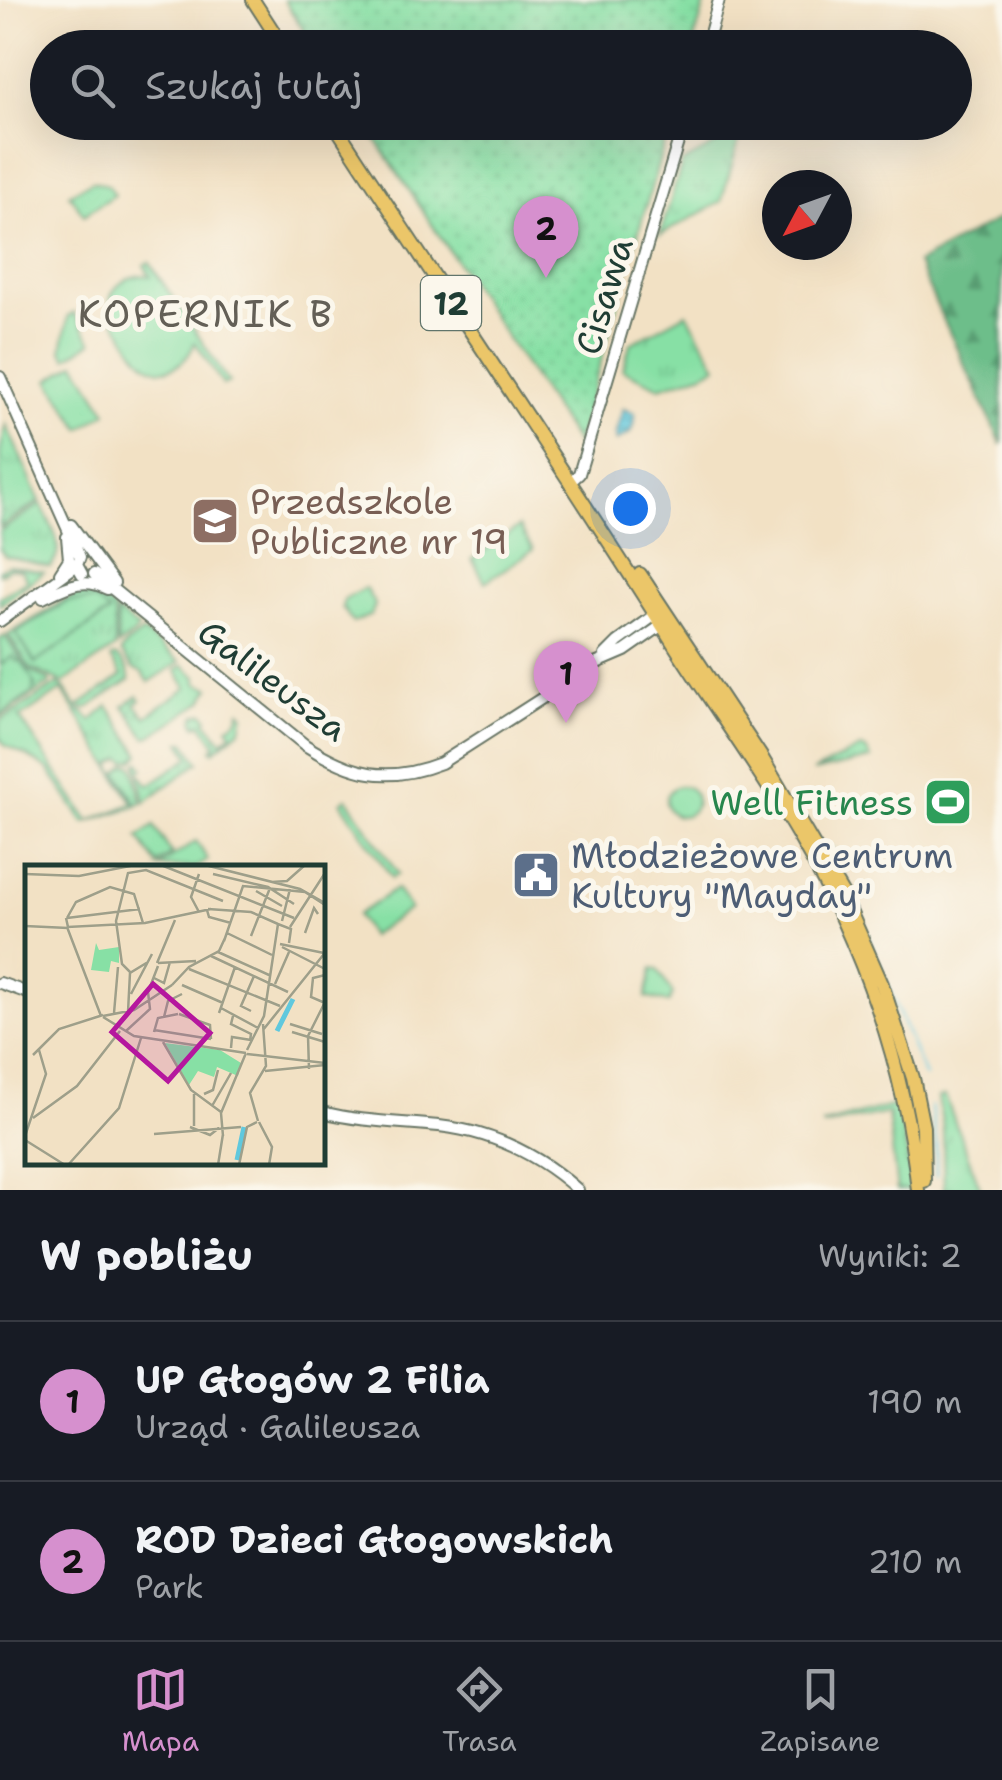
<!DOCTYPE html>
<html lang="pl">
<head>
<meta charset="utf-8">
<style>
	body { margin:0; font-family:"Shantell Sans",sans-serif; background:#20242c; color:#f1f3f6 }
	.compass { position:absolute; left:762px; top:170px; width:90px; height:90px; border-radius:50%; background:#171b24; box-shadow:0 10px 40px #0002; rotate:229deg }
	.you { position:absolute; left:630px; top:508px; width:35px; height:35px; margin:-25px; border:8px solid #fff; border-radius:50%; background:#1a73e8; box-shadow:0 0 0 15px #1a73e833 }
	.badge { display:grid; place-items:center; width:65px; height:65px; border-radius:50%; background:#d690ce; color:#111; font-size:32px; font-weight:700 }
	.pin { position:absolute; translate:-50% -82px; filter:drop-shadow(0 2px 5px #0008) }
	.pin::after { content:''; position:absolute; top:52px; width:35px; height:30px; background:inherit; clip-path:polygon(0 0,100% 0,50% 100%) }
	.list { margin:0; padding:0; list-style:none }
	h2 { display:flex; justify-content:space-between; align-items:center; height:130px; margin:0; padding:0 40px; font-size:42px }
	h2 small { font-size:32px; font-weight:400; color:#9ea1a6 }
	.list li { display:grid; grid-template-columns:65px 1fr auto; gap:30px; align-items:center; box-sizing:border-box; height:160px; padding:0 40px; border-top:2px solid #363941 }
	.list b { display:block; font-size:38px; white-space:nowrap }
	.list p { margin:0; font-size:32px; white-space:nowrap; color:#9ea1a6 }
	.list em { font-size:32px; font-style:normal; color:#9ea1a6 }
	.icon { flex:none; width:55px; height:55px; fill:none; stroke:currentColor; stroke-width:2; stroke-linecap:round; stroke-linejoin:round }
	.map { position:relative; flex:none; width:1002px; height:1190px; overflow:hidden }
	.search { position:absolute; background:#171b24; box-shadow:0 10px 40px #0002; left:30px; right:30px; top:30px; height:110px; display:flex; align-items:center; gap:25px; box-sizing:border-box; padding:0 35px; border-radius:55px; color:#9ea1a6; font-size:38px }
	.sheet { height:450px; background:#171b24 }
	nav { display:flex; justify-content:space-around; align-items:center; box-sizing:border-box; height:140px; border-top:2px solid #363941; background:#171b24; font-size:28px; color:#9ea1a6 }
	nav a { display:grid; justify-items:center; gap:5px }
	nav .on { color:#d690ce }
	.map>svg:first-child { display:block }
	.grass { fill:url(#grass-tufts); stroke:#538e6c; stroke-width:2.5; fill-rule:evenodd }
	.forest { fill:url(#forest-firs); stroke:#467e5f; stroke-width:2.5 }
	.park { fill:#87e0a5; stroke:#538e6c; stroke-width:2.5 }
	.garden { fill:url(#garden-dots); stroke:#538e6c; stroke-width:2.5 }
	.water { fill:url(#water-rules); stroke:#408288; stroke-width:2.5 }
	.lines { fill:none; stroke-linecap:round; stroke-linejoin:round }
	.stream { stroke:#60c8dd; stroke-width:2.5 }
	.tertiary-casing { stroke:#697666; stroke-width:14 }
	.primary-casing { stroke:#697666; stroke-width:16 }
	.tertiary { stroke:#fff; stroke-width:10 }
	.primary { stroke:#ebc669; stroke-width:12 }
	.labels { text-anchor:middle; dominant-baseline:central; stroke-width:10; stroke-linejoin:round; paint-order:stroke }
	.shield { fill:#fbf7ec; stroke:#61756b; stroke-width:2.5 }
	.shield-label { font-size:32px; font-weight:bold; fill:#1f3d34 }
	.street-label { font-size:35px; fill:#1f3d34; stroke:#fbf7ec }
	.education-label { font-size:35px; fill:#785e54; stroke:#fbf7ec; text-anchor:start }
	.leisure-label { font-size:35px; fill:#27864d; stroke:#fbf7ec; text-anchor:end }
	.service-label { font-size:35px; fill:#4e5e75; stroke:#fbf7ec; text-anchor:start }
	.neighbourhood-label { font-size:38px; letter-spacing:2.5px; fill:#635f56; stroke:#fbf7ec }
	.inset-river { fill:none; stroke:#60c8dd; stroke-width:5 }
	.inset-road { fill:none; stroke:#9e9f8a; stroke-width:2.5 }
	.view { fill:#b5179e; fill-opacity:0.15; stroke:#b5179e; stroke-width:5 }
	.inset-edge { fill:none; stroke:#1f3d34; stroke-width:5 }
</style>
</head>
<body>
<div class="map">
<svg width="1002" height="1190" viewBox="0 0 1002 1190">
	<defs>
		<pattern id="grass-tufts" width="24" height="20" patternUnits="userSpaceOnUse" patternTransform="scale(2.5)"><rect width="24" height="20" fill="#87e0a5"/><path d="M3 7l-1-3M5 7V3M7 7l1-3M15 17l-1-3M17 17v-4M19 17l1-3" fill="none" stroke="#74c18f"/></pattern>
		<pattern id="forest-firs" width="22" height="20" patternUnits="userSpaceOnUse" patternTransform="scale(2.5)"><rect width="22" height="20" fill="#6dbe8a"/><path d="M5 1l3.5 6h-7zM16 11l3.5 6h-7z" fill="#599c72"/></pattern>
		<pattern id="garden-dots" width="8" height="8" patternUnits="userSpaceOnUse" patternTransform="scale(2.5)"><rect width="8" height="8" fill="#87e0a5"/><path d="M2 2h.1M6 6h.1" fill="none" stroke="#74c18f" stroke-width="1.8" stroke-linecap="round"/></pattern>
		<pattern id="water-rules" width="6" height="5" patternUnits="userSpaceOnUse" patternTransform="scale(2.5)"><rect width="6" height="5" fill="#60c8dd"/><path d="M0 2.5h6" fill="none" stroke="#4fa4b4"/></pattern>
	</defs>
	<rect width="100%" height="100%" fill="#fbf7ec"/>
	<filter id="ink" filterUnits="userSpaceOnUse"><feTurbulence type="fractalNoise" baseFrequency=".01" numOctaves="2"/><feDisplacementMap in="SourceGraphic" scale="20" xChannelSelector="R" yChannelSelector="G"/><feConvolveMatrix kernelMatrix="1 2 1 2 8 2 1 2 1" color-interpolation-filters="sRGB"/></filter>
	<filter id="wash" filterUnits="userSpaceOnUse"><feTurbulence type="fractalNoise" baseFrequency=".0048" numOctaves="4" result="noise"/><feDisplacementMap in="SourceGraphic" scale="40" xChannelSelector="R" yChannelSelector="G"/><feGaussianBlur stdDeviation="2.25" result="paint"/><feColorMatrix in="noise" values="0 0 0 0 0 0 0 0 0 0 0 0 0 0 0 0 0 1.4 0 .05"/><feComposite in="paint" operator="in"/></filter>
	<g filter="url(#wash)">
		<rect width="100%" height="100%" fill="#f2e1c4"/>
		<!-- grass -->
		<path class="grass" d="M742 130 721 202 660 235 682 163Z
			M687 313 717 366 701 374 660 387 623 370 630 344Z
			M6 424 40 501 0 527V452Z
			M41 504C50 524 68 549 50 567L5 556 0 549V531Z
			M8 565 44 572 0 605V597L27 580 21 570 10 568 0 574V570Z
			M82 593 96 595 114 609 115 648 63 683 30 668 8 635 66 599ZM109 613 35 663 16 633Z
			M117 612 138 628 134 634 118 646Z
			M143 632 180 662 149 682 142 672 133 669 121 652 127 644Z
			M5 636 28 670 50 681 49 684 0 717 31 694 35 685 20 660 16 661 12 657 0 665V639Z
			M114 656C122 658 130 672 129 680L88 708 83 709 79 706 122 676 111 658Z
			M183 665 197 677V683L210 688 203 701 151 736 146 737 124 706 138 696 141 700 135 704 146 717 187 688 176 670Z
			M58 684 63 687 79 711 83 712 91 721 108 706 140 754 134 760 126 761 122 758 111 765 136 806 84 823 49 770 27 756 5 745 0 738V721ZM62 690 133 803 132 804 89 821 20 718Z
			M240 711 244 715 241 729 214 751 212 749 216 745 201 723 197 726 194 720 196 715 204 713 208 718 206 721 222 741 232 734 228 727 237 720Z
			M181 742H185L199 762 145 802 137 764 140 762 144 768 139 772 149 785 190 757Z
			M860 748 866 750 871 759 813 772Z
			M126 764 132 765 134 769 142 803 137 804 118 772Z
			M945 1096 981 1190H944L943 1127 938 1098Z
			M895 1105 898 1106 914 1190H897L888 1113 824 1126 823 1124Z"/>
		<!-- forest -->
		<path class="forest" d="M1002 217V445L917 263Z"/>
		<!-- park -->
		<path class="park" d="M92 181 108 185 114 195 84 215 69 194Z
			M149 262 229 382 223 385 195 342C188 362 168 379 147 364 138 358 133 348 127 339 122 331 114 322 111 312 105 287 129 273 150 276L144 265Z
			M74 313 92 342 67 358 62 351 68 317Z
			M76 363 107 412 81 429 49 380Z
			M519 527 533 550 485 582 472 559Z
			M365 588 375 605 371 615 353 623 342 607 344 600Z
			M95 600 109 612 35 663 16 633 67 602Z
			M13 656 16 661H21C28 672 39 683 31 694L0 715V665Z
			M666 801a15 15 0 1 1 30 0a15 15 0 1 1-30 0Z
			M347 798 398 874 392 878 341 802Z
			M154 826 172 854 157 864 138 837Z
			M196 841 208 860 196 867H158Z
			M396 889 410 909 370 936 357 915Z
			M652 969 658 970 673 994 668 1003 646 997Z"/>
		<!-- garden -->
		<path class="garden" d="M284 0H706L692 47 315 48Z
			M365 123H670L577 444Z"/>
		<!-- water -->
		<path class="water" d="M623 409 635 413C635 431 632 433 616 441L615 435Z"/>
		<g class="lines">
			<!-- stream -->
			<path class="stream" d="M832 848 925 1077
				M931 1106 936 1142V1176"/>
		</g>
	</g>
	<g filter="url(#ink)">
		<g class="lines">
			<!-- tertiary casing -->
			<g class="tertiary-casing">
				<path id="tertiary" d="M706 48 719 0
					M0 377 80 557 77 565 82 574
					M570 482 579 474 684 122
					M71 525 114 583
					M60 573 69 559 67 537
					M94 574 305 745C352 775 387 784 441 763L597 663 625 651 668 621
					M43 598C66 587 84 576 107 589
					M0 621 77 565
					M605 655 618 642 658 613
					M0 983 28 993
					M322 1112C361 1122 400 1122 439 1126 493 1132 538 1154 578 1190"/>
			</g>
			<!-- primary casing -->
			<g class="primary-casing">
				<path id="primary" d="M253 0 284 48
					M333 122C447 298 566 471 677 649 718 713 763 774 801 840 863 947 905 1067 918 1190
					M640 574 762 758 842 893 882 984 913 1078 923 1127 924 1181"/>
			</g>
			<!-- tertiary -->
			<use href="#tertiary" class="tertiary"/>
			<!-- primary -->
			<use href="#primary" class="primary"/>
		</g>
	</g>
	<!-- icons -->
	<defs>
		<g id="school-square" transform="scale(2.5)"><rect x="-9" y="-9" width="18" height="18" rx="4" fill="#8d6e63" stroke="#fbf7ec"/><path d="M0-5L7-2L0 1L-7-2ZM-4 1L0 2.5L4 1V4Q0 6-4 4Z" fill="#fff"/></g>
		<g id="stadium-square" transform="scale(2.5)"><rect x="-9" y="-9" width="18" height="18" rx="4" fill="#2e9e5b" stroke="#fbf7ec"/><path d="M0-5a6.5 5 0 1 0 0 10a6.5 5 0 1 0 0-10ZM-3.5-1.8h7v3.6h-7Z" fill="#fff"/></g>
		<g id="civic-square" transform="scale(2.5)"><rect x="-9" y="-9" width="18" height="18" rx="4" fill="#5c6f8a" stroke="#fbf7ec"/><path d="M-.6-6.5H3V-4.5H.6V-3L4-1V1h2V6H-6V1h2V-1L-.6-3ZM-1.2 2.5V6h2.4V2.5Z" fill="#fff"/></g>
	</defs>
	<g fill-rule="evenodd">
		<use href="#school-square" x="215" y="521"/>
		<use href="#stadium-square" x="948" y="802"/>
		<use href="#civic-square" x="536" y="875"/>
	</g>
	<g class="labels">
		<!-- shield labels -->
		<rect class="shield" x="421" y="276" width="60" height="54" rx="8"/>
		<g class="shield-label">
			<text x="451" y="303">12</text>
		</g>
		<!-- street labels -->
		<g class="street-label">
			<text transform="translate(604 296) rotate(-73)">Cisawa</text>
			<text transform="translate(273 680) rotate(37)">Galileusza</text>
		</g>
		<!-- education labels -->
		<g class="education-label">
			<text x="250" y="501">Przedszkole<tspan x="250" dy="40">Publiczne nr 19</tspan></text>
		</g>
		<!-- leisure labels -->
		<g class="leisure-label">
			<text x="913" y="802">Well Fitness</text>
		</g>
		<!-- service labels -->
		<g class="service-label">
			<text x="571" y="855">Młodzieżowe Centrum<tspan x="571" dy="40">Kultury "Mayday"</tspan></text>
		</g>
		<!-- neighbourhood labels -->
		<g class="neighbourhood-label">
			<text x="206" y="313">KOPERNIK B</text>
		</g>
	</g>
	<!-- overview -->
	<g transform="translate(25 865)">
		<rect width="300" height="300" fill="#f2e1c4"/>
		<path d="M71 78 74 85 94 82V98L86 96 84 107 66 105Z" fill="#87e0a5"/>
		<path d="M140 178 195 185 216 198 213 211 192 202 189 212 173 206 164 220Z" fill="#87e0a5"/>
		<path class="inset-river" d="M252 166 268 134M212 295 219 262"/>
		<path class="inset-road" d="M136 0 269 53M180 0 275 24 300 38M0 9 54 11 110 0M188 9 243 22 269 39M247 17 262 16 280 0M231 26 257 41M183 44 226 47 253 59M182 45 184 52 206 58M174 47 166 32 174 9M41 53 43 62 120 58 186 44M42 53 51 37 85 22 109 29 118 58M42 53 115 44M257 56 265 24M0 61 43 63M42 62 76 151M265 62 300 8M202 68 247 90M280 68 289 43 293 49M226 71 245 23M199 76 218 21 280 27 300 40M255 79 299 88M257 82 300 104M193 87 244 110M186 91 263 127M132 98 150 55M133 98 171 96M164 104 255 141M105 107 97 99 91 56 103 8 121 5 198 36M300 110 288 113 286 132 300 138M129 113 139 118 145 97M250 119 264 87M147 120 164 102 194 86 200 73M157 120 198 138M106 129 127 89M196 143 233 163M226 146 216 141 229 111M103 147 105 108 123 97M89 148 93 102M194 148 210 102M154 149 185 160 186 174M78 151 109 145 147 120M208 151 206 159 226 169 225 176M78 152 109 171 221 188M139 152 143 136 157 129M265 159 297 169M129 165 186 174M238 165 299 89M101 166 125 144 123 127 133 101M129 167 133 153 153 149M267 167 300 177M138 177 166 225 196 247M206 183 207 172 226 175M222 185 239 151 253 59 266 64 264 78M222 189 300 198M8 190 34 164 78 150M284 204 283 171 300 137M240 206 300 200M169 229V261M179 229 188 225 193 205M187 241 206 208M8 253 52 221 95 166M233 256 225 228 241 201 238 159M234 257 247 282 244 300M165 262 185 270 194 263M129 269 216 262M0 271 21 209 14 185M198 271 196 248 221 188M0 275 40 300M43 300 94 243 116 173M193 300 198 269M214 300 222 262 232 257"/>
		<path class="view" d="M128 119 185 168 143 216 87 167Z"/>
		<rect width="300" height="300" class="inset-edge"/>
	</g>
</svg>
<svg class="compass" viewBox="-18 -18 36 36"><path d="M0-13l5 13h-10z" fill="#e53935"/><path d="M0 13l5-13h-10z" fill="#9ea1a6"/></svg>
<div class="you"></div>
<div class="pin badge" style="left:566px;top:723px">1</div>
<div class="pin badge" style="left:546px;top:278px">2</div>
<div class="search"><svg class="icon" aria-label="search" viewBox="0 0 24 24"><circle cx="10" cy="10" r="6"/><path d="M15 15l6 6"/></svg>Szukaj tutaj</div>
</div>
<section class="sheet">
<h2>W pobliżu<small>Wyniki: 2</small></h2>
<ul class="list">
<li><span class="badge">1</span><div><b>UP Głogów 2 Filia</b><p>Urząd · Galileusza</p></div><em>190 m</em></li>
<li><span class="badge">2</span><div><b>ROD Dzieci Głogowskich</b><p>Park</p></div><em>210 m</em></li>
</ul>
</section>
<nav>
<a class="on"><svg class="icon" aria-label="map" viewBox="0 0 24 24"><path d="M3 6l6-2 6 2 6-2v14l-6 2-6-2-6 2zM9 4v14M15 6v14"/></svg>Mapa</a>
<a><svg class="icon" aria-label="directions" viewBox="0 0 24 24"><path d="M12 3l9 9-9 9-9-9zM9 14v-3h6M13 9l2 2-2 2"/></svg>Trasa</a>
<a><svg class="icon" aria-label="saved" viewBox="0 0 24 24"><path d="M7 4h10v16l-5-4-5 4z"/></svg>Zapisane</a>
</nav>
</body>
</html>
